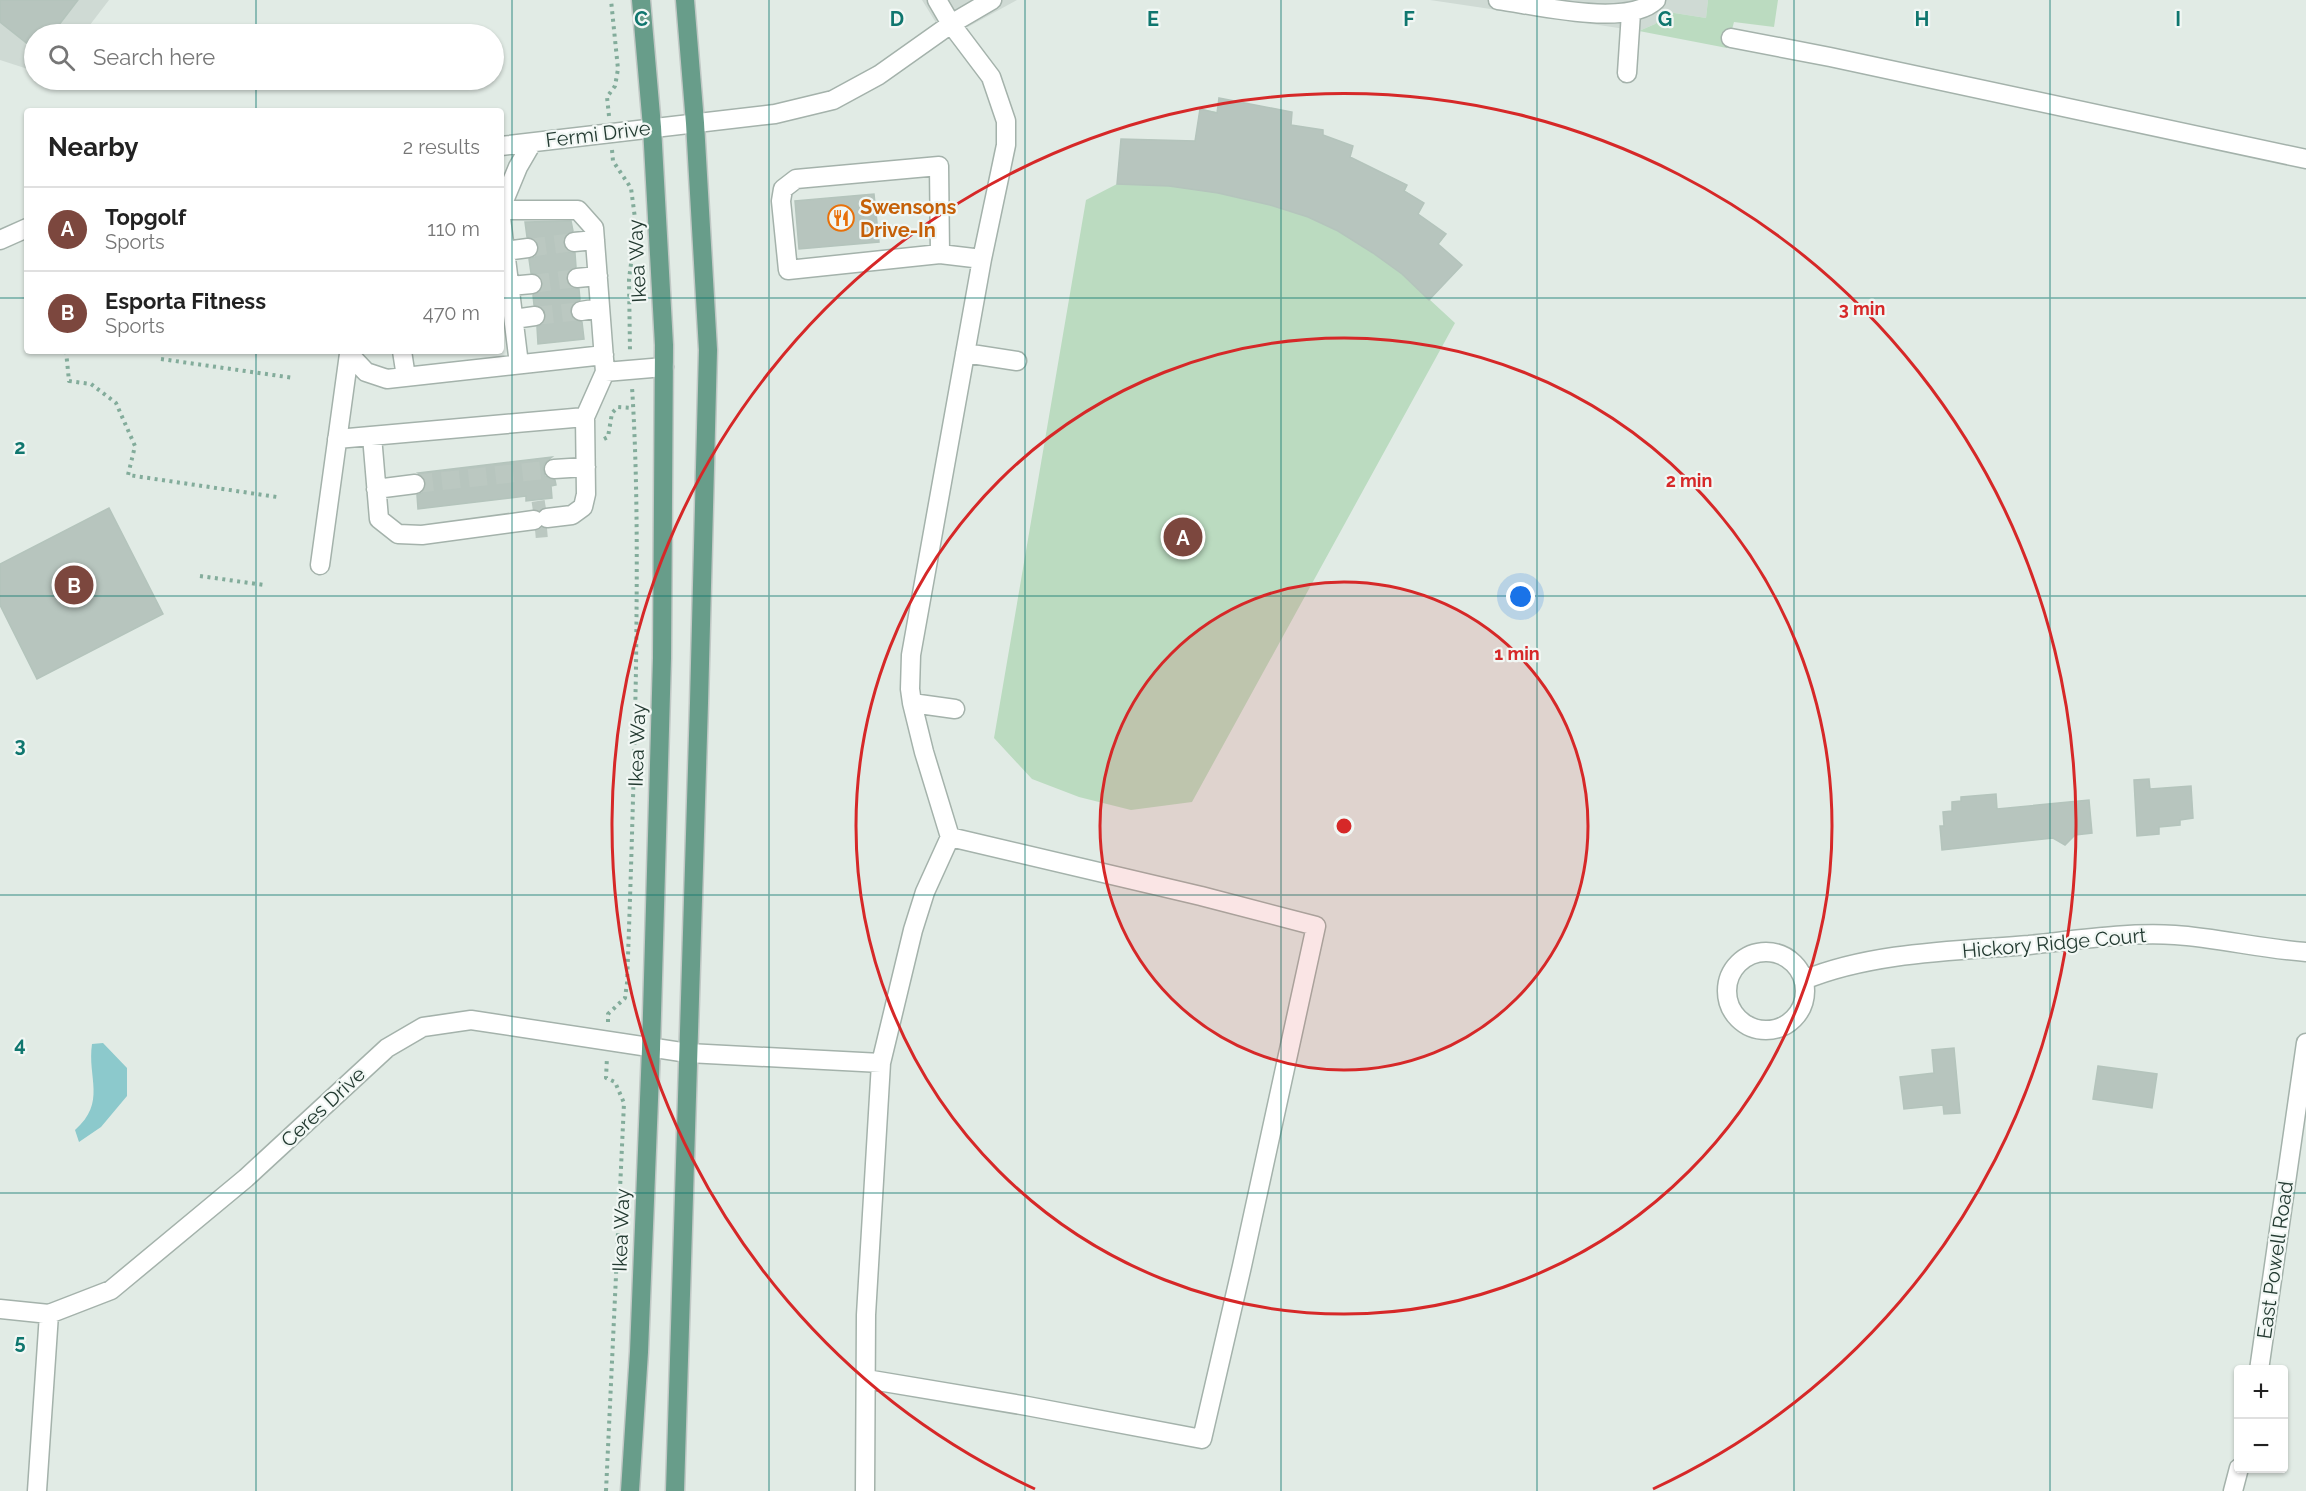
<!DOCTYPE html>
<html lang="en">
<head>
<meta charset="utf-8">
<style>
	body { margin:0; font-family:Raleway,sans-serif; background:#f2f2f2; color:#222 }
	.controls { position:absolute; right:18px; bottom:18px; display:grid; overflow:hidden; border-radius:6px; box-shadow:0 2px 4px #0004 }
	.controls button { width:54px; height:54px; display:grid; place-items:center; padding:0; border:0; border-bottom:2px solid #e0e0e0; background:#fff; color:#222; font:30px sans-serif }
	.you { position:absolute; left:1521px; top:597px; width:21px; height:21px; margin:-15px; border:4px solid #fff; border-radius:50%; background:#1a73e8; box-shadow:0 0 0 9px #1a73e833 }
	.badge { display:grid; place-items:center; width:39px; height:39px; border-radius:50%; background:#7c473e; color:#fff; font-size:20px; font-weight:700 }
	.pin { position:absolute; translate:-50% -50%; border:3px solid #fff; box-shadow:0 2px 6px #0006 }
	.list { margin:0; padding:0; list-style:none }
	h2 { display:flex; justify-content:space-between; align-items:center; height:78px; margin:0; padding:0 24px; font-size:26px }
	h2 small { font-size:20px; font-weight:400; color:#767676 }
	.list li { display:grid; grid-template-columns:39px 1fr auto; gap:18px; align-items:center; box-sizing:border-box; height:84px; padding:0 24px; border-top:2px solid #e0e0e0 }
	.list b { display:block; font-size:22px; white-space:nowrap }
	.list p { margin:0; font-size:20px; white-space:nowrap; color:#767676 }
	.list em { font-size:20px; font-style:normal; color:#767676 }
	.icon { flex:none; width:33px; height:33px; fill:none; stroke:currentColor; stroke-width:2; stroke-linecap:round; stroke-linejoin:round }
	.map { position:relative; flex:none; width:2306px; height:1491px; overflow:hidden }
	.search { position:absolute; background:#fff; box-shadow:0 2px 4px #0004; left:24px; top:24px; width:480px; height:66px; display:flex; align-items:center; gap:15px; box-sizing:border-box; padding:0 21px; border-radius:33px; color:#767676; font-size:22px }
	.panel { position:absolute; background:#fff; box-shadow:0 2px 4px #0004; left:24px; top:108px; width:480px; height:246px; border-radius:6px }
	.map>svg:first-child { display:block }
	.built { fill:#cfdad4 }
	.green { fill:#bbdbc0 }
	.water { fill:#8cc9cc }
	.building { fill:#b7c5be; stroke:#b4c4bc; stroke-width:1.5 }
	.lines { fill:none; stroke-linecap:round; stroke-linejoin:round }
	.minor-tunnel { stroke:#bbc8c1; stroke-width:18; stroke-dasharray:18 9; stroke-linecap:butt }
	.minor-casing { stroke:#a4b2ab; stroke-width:21 }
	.major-casing { stroke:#c1c8c5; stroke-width:21 }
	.path { stroke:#83ac9b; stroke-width:4; stroke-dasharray:3 4.5; stroke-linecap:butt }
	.minor { stroke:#fff; stroke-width:18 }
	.major { stroke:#689d8a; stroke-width:18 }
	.grid { fill:none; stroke:#0f766e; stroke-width:1.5; stroke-opacity:0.55 }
	.ring { fill:none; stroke:#d62828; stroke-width:3 }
	.labels { text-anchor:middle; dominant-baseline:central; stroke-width:4.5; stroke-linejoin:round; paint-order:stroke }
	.street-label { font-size:20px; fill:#233a31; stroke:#f1f7f4 }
	.food-label { font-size:20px; font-weight:bold; fill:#c56008; stroke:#f1f7f4; text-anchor:start }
	.grid-label { font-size:20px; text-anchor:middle; font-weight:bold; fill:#0f766e; stroke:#f1f7f4; stroke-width:4.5; stroke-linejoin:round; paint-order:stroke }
	.centre { fill:#d62828; stroke:#f1f7f4; stroke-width:3 }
	.ring-label { font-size:18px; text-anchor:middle; font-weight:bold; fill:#d62828; stroke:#f1f7f4; stroke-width:4.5; stroke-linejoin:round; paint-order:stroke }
</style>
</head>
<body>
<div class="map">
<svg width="2306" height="1491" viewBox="0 0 2306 1491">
	<rect width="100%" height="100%" fill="#e1ebe5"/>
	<!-- built -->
	<path class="built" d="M0 0H109L83 34H34V71L0 60Z
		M922 0H1017L946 39Z
		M1430 0H1708L1706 18 1668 12 1655 24 1639 31Z"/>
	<!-- green -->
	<path class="green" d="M1708 0H1778L1774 27 1734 22 1727 48 1639 31 1655 24 1668 12 1706 18Z
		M1219 98 1292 112 1291 125 1323 130V135L1353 146 1350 157 1407 185 1405 191 1424 203 1418 215 1446 234 1438 245 1462 265 1429 299 1455 323 1192 802 1131 810 1079 797 1032 779 994 738 1086 200 1117 184 1121 139 1195 141 1200 109 1217 112Z"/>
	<!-- water -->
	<path class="water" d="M103 1043 127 1068V1096L101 1127 79 1142 75 1130C107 1102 87 1078 92 1044Z"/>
	<!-- building -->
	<path class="building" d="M0 0H78L52 34H34L29 45 0 22Z
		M1219 98 1292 112 1291 125 1323 130V135L1353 146 1350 157 1407 185 1404 191 1424 203 1418 214 1446 234 1438 244 1462 265 1429 300 1402 274 1373 253 1338 231 1308 217 1270 205 1218 193 1169 186 1117 184 1121 139 1195 141 1200 109 1217 113Z
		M874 194 879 242 799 249 795 201Z
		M571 221 573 231 564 237 563 244 569 252 575 253 576 267 567 273 566 280 572 288 579 289 580 300 574 303 570 312 573 318 582 322 584 339 538 344 537 327 542 324 546 315 543 309 534 305 533 295 542 289 543 282 537 274 531 273 529 259 535 257 539 247 537 241 527 237 525 222Z
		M552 457 544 464 543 469 545 476 555 480 556 485 551 486 552 498 526 501V496L418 509 417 495 422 493 426 483 424 477 418 473Z
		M109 508 163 614 37 679 0 605V564Z
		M2149 779 2150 789 2191 786 2193 818 2180 820V825L2159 827V834L2137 836 2134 780Z
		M1996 794 1997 809 2089 800 2092 833 2075 835 2065 845 2053 838 1942 850 1940 826H1944L1943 812 1952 811V802L1961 801V797Z
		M1954 1048 1960 1113 1944 1114 1943 1105 1904 1109 1900 1077 1934 1073 1932 1050Z
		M2098 1066 2157 1074 2152 1108 2093 1099Z"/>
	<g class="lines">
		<!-- minor-tunnel -->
		<path class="minor-tunnel" d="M528 248 574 242
			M532 284 577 278
			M535 316 581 311
			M415 484 554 469
			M533 511 546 509
			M535 529 547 528"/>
		<!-- minor casing -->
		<g class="minor-casing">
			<path id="minor" d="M937 0 951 24 991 77 1006 121V145L982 259 911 655 910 689 912 703 955 709
				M1498 0C1536 5 1627 28 1656 0
				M1731 38 1830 57 2306 159
				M1627 73 1631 13
				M501 146 775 114 833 100 879 75 951 24 992 0
				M501 208 518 167 532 143
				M501 210H578L594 228 605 372 664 367
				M501 218 519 364
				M0 240 27 228
				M574 242 595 240
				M505 251 528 248
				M940 254 788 270 781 201 783 189 796 179 939 166 940 254 982 259
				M577 278 598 276
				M510 286 532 284
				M581 311 600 308
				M514 319 535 316
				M349 351V354L366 372 387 379 604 355
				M402 351 406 377
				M965 353 1017 361
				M372 436 379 519 398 534 422 535 534 520
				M337 439 585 417 605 372
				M554 469 586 467
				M376 489 415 484
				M547 518 572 515 583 507 586 494 585 417
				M320 565 349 354
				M1727 991a39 39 0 1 1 78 0a39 39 0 1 1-78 0Z
				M1804 980C1872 952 1955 951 2029 945 2077 940 2126 932 2175 935 2219 938 2262 949 2306 952
				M0 1309 49 1314 111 1290 246 1178 387 1048 423 1027 471 1020 688 1053 881 1063
				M2259 1370 2306 1043
				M866 1379 1027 1406 1202 1439 1242 1266 1316 926 1201 896 950 837
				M37 1491 49 1314
				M865 1491 866 1315 881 1063 913 930 925 892 950 837 924 752 912 703
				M2233 1491 2239 1468"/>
		</g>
		<!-- major casing -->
		<g class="major-casing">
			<path id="major" d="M630 1491 639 1352 651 1049 662 658 664 345 652 127 641 0
				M675 1491 699 703 708 350 695 123 685 0"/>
		</g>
		<!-- path -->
		<path class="path" d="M609 116 607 97 615 86 618 69 611 0
			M612 150 613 161 631 188 636 226 629 279 630 352
			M66 351 69 381 91 384 116 403 135 446 128 475 277 497
			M161 359 294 378
			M604 439 608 437 612 413 618 407 633 408
			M200 576 264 585
			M608 1022V1014L625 998 627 983C631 878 634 774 636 669 637 575 638 481 632 387
			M606 1491 624 1103 615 1082 606 1078 607 1057"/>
		<!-- minor -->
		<use href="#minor" class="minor"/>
		<!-- major -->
		<use href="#major" class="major"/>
	</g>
	<!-- grid -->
	<path class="grid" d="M256 0V34M512 0V1491M769 0V1491M1025 0V1491M1281 0V1491M1537 0V1491M1794 0V1491M2050 0V1491M256 80V111M0 298H27M501 298H2306M256 351V1491M0 596H2306M0 895H2306M0 1193H2306"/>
	<!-- distance rings -->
	<circle cx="1344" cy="826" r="244" fill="#d62828" fill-opacity=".12"/>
	<g class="ring">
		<circle cx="1344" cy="826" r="244"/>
		<circle cx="1344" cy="826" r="488"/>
		<path d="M1035 1489A732 732 0 1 1 1653 1489"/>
	</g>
	<!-- icons -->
	<defs>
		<g id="restaurant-ring" transform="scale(1.35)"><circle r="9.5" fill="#f1f7f4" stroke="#e8710a" stroke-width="1.5"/><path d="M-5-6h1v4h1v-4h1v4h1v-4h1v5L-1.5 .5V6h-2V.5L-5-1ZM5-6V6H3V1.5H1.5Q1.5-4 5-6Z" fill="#e8710a"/></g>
	</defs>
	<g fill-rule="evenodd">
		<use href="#restaurant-ring" x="841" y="218"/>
	</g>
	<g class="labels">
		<!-- street labels -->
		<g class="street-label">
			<text transform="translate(598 134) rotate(-7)">Fermi Drive</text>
			<text transform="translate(637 261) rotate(-93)">Ikea Way</text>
			<text transform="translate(637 745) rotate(-88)">Ikea Way</text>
			<text transform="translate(2054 943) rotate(-5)">Hickory Ridge Court</text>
			<text transform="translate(323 1107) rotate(-43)">Ceres Drive</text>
			<text transform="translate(621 1230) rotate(-88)">Ikea Way</text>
			<text transform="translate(2275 1260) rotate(-82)">East Powell Road</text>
		</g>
		<!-- food labels -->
		<g class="food-label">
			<text x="860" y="207">Swensons<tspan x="860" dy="23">Drive-In</tspan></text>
		</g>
	</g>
	<g class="grid-label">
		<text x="641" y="26">C</text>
		<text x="897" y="26">D</text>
		<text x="1153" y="26">E</text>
		<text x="1409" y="26">F</text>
		<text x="1665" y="26">G</text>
		<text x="1922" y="26">H</text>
		<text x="2178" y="26">I</text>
		<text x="20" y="454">2</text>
		<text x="20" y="752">3</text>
		<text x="20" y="1051">4</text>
		<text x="20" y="1349">5</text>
	</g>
	<circle cx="1344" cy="826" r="9" class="centre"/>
	<g class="ring-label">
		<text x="1862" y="315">3 min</text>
		<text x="1689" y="487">2 min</text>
		<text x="1517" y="660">1 min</text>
	</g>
</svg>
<div class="controls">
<button>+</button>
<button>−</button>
</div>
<div class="you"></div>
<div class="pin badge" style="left:1183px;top:537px">A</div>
<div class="pin badge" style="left:74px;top:585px">B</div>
<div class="search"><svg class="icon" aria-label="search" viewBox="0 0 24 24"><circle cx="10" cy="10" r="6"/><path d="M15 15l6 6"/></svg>Search here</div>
<section class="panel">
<h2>Nearby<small>2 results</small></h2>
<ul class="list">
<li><span class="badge">A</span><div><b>Topgolf</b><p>Sports</p></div><em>110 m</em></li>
<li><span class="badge">B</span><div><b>Esporta Fitness</b><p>Sports</p></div><em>470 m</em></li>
</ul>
</section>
</div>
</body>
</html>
